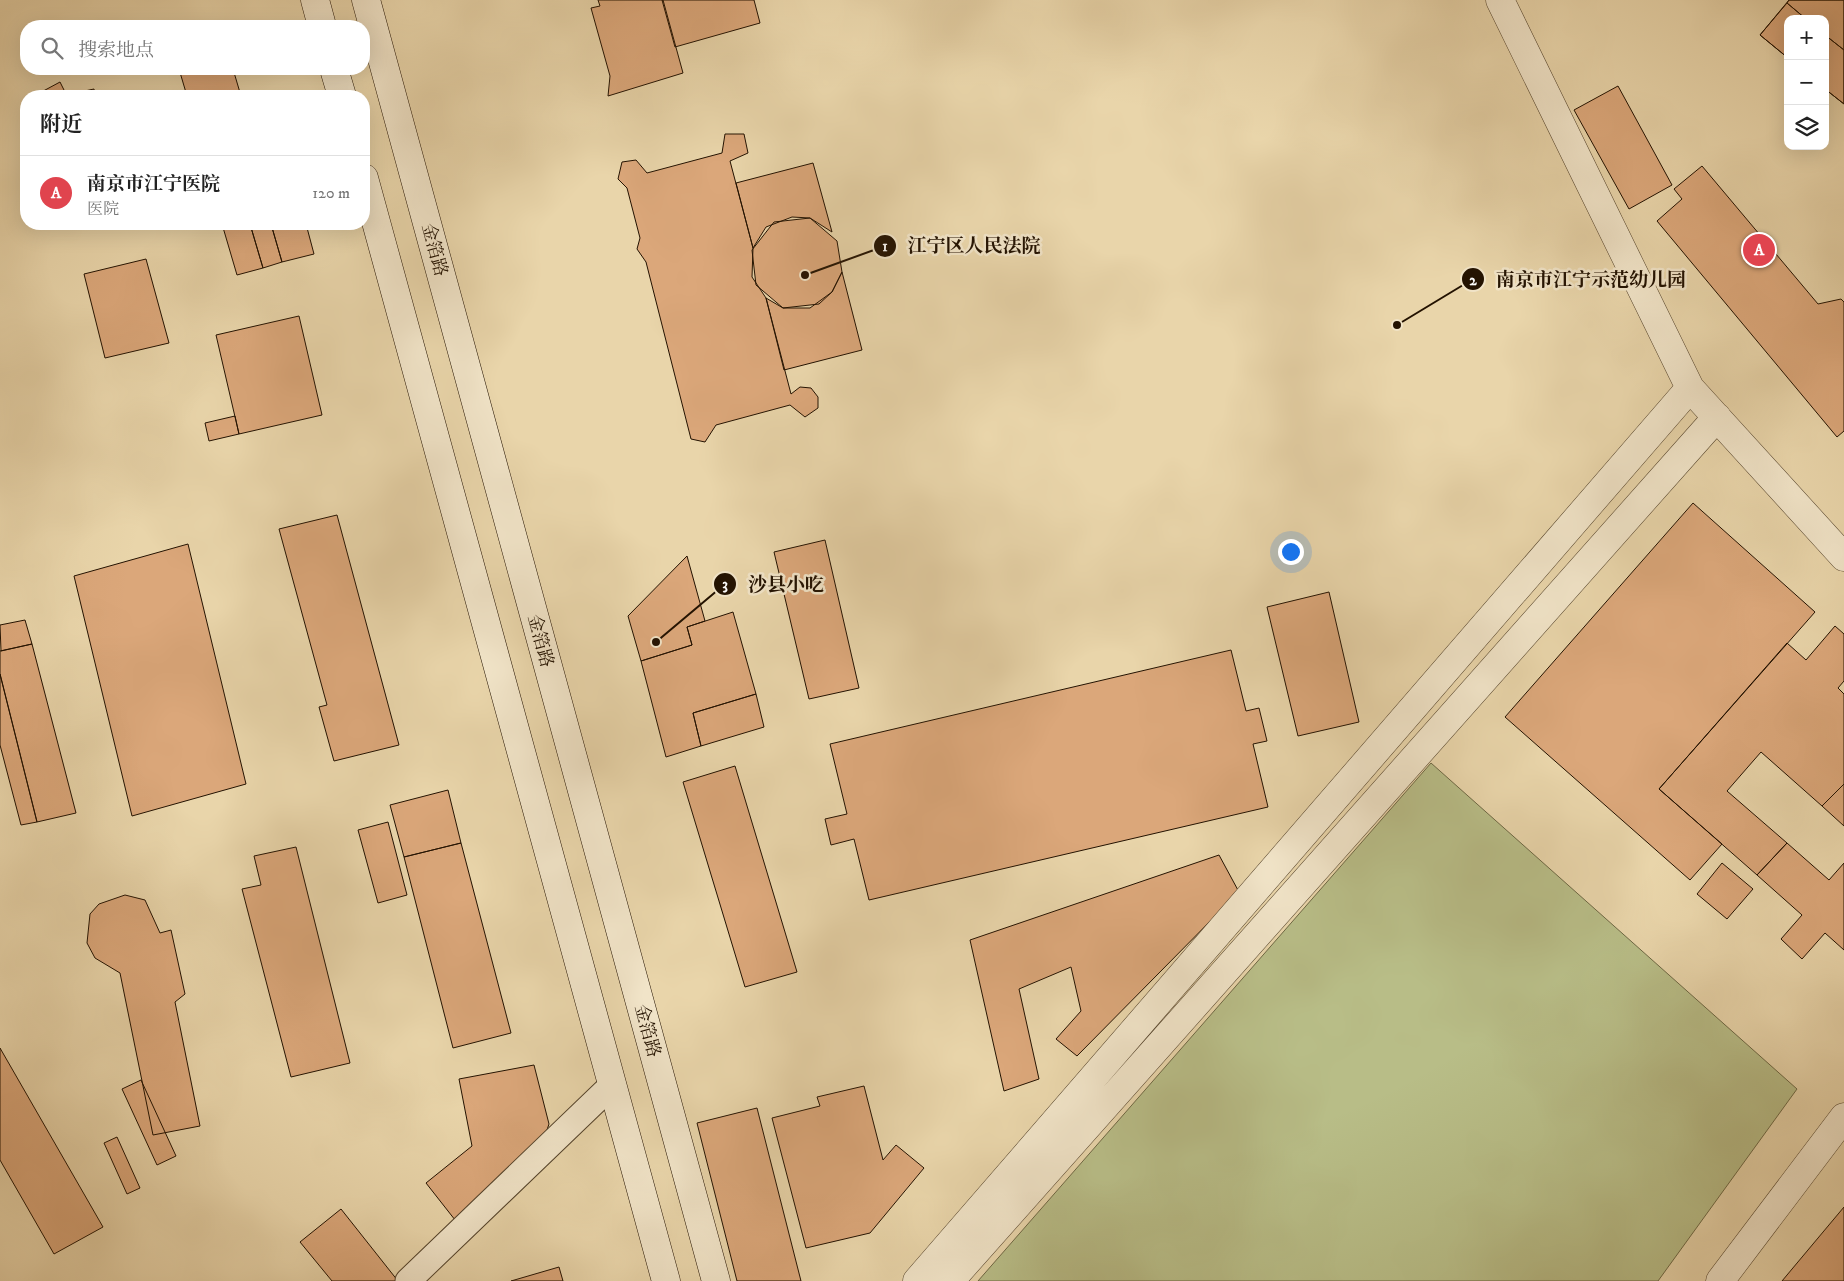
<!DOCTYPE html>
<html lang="zh">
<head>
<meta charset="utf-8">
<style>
	body { margin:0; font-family:"IM FELL DW Pica","Noto Serif SC",serif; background:#f2f2f2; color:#222 }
	.controls { position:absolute; right:15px; top:15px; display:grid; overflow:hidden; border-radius:10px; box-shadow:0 5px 20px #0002 }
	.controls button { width:45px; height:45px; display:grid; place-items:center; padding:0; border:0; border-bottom:1px solid #e0e0e0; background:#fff; color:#222; font:25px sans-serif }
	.you { position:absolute; left:1290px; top:551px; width:18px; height:18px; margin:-12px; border:4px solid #fff; border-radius:50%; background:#1a73e8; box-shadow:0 0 0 8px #1a73e833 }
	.badge { display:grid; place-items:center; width:32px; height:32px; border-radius:50%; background:#0f766e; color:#fff; font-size:16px; font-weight:700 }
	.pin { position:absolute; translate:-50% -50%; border:2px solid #fff; box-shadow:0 1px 5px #0006 }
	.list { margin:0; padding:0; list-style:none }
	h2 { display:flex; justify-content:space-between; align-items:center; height:65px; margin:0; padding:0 20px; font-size:21px }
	h2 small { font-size:16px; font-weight:400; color:#767676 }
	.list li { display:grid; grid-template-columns:32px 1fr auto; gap:15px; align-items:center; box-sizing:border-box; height:75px; padding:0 20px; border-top:1px solid #e0e0e0 }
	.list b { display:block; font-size:19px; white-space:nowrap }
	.list p { margin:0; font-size:16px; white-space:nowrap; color:#767676 }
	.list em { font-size:16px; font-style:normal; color:#767676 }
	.icon { flex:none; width:28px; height:28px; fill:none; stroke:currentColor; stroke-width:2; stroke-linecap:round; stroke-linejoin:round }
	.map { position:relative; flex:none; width:1844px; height:1281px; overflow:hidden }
	.search { position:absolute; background:#fff; box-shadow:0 5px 20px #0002; left:20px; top:20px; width:350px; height:55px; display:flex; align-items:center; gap:12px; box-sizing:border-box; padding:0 18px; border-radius:20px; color:#767676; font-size:19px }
	.panel { position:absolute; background:#fff; box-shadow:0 5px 20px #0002; left:20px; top:90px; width:350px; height:140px; border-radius:20px }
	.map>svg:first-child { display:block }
	.green { fill:#b8bd87; stroke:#6e6844 }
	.building { fill:#dba77a; stroke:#231201 }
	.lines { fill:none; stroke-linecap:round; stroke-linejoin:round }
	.minor-casing { stroke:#54432b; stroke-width:27 }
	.tertiary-casing { stroke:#54432b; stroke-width:29 }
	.secondary-casing { stroke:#231201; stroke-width:29 }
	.minor { stroke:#f1e4c8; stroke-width:25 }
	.tertiary { stroke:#f1e4c8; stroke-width:28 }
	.secondary { stroke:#f1e4c8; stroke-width:28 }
	.labels { text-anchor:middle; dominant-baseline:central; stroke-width:5; stroke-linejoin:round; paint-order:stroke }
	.street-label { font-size:18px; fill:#231201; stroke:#f1e4c8 }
	.leader { fill:none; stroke:#231201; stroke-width:2 }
	.callout-dot { fill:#231201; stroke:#f1e4c8; stroke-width:2 }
	.mark-label { font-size:15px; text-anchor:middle; font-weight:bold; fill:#fff }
	.callout-label { font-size:19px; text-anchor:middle; font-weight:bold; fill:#231201; stroke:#f1e4c8; stroke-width:5; stroke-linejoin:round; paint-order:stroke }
</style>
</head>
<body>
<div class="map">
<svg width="1844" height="1281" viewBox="0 0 1844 1281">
	<rect width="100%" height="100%" fill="#e9d5aa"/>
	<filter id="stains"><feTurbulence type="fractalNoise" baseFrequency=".004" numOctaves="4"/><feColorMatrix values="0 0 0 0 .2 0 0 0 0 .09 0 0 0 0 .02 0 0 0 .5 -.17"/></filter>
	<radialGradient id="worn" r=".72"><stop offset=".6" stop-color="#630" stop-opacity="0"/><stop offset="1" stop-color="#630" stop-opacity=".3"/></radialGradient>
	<!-- green -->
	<path class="green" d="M1431 763 1797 1089 1658 1281H978Z"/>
	<!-- building -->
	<path class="building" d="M598 0H663L683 73 608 96 610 76 591 8 600 6Z
		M662 0H754L760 23 675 47Z
		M1789 0H1844V50L1825 35V19H1806L1787 3Z
		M1789 0H1844V104L1825 89V19H1788V58L1760 35Z
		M1787 3 1806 19H1788V58L1760 35Z
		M1825 35 1844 50V104L1825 89Z
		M179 69H233L241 96H187Z
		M60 82 67 96H34Z
		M1618 86 1672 185 1629 209 1574 110Z
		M94 89 95 96 66 95Z
		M725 134H744L748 153 730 161 753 248 752 277 766 298 791 394 800 387 811 388 818 397V408L805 417 790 405 716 425 705 442 691 439 646 262 637 249 640 238 627 188 618 179 622 162 636 160 647 173 722 153Z
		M813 163 832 232 810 218 792 217 766 227 753 248 736 183Z
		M1702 166 1818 304 1841 299 1844 302V431L1837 437 1657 221 1682 199 1674 189Z
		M810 218 837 241 842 272 832 292 819 304 783 308 756 285 752 250 774 222Z
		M222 224H250L263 268 237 275Z
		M250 224H271L282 262 263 268Z
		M271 224H306L314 254 282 262Z
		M146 259 169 343 105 358 84 274Z
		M842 272 862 350 784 370 766 298 783 308H810L832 292Z
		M299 316 322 415 239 434 216 335Z
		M235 416 239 434 209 441 205 423Z
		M1693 503 1815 612 1659 789 1722 844 1690 880 1505 717Z
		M337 515 399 745 334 761 319 707 327 705 279 529Z
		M825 540 859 688 809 699 774 552Z
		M188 544 246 784 132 816 74 576Z
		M687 556 705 621 687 627 692 645 641 661 628 616Z
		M1329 592 1359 722 1298 736 1267 607Z
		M733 612 756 694 693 713 701 746 666 757 641 661 692 645 687 627Z
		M25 620 32 644 1 651 0 625Z
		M1835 626 1844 634V681L1838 688 1844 694V784L1822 806 1761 752 1727 791 1787 843 1757 875 1659 789 1787 643 1806 660Z
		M32 644 76 813 37 822 0 674V651Z
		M1231 650 1246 711 1259 708 1267 741 1253 744 1268 807 869 900 854 839 831 845 825 819 847 814 830 744Z
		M0 674 37 822 21 825 0 745Z
		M756 694 764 727 701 746 693 713Z
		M735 766 797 972 745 987 683 782Z
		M1844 784V826L1822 806Z
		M448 790 461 843 404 857 390 805Z
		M388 822 407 895 378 903 358 830Z
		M461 843 511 1033 453 1048 404 857Z
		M1787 843 1829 880 1844 863V950L1825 933 1802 959 1781 939 1802 915 1757 875Z
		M296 847 350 1063 291 1077 242 889 261 885 254 856Z
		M1219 855 1239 892 1077 1056 1056 1039 1081 1011 1071 967 1019 989 1039 1079 1004 1091 970 940Z
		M1722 863 1753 889 1727 919 1697 894Z
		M125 895 145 900 160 933 171 930 185 994 175 1002 200 1126 153 1135 120 973 95 958 87 943 90 914 99 904Z
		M0 1048 103 1227 54 1254 0 1160Z
		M534 1065 549 1124 536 1162 459 1225 426 1183 472 1146 459 1079Z
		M141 1080 176 1156 157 1165 122 1089Z
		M864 1086 883 1160 896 1145 924 1168 870 1233 806 1248 772 1118 820 1106 817 1097Z
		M757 1108 801 1281H737L697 1123Z
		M117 1137 140 1188 127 1194 104 1143Z
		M1844 1207V1281H1782Z
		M341 1209 398 1281H332L300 1242Z
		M559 1267 563 1281H511Z"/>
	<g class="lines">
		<!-- minor casing -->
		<g class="minor-casing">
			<path id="minor" d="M408 1281 612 1085"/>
		</g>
		<!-- tertiary casing -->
		<g class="tertiary-casing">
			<path id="tertiary" d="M1500 0 1690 388 1844 557
				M917 1281 1690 388
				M950 1281 1717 417
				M1720 1281 1844 1117"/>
		</g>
		<!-- secondary casing -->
		<g class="secondary-casing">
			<path id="secondary" d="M315 0 322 26
				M366 0 716 1281
				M334 69 342 96
				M364 178 666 1281"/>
		</g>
		<!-- minor -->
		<use href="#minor" class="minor"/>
		<!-- tertiary -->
		<use href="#tertiary" class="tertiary"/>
		<!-- secondary -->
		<use href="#secondary" class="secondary"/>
	</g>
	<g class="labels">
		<!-- street labels -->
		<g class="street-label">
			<text transform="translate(434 250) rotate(75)">金箔路</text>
			<text transform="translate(540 641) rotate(75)">金箔路</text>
			<text transform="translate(647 1031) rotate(75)">金箔路</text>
		</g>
	</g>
	<!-- callouts -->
	<path class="leader" d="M805 275L885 246M1397 325L1473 279M656 642L725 584"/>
	<g class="callout-dot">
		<circle cx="805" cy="275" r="5"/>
		<circle cx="1397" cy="325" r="5"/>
		<circle cx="656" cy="642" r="5"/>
		<circle cx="885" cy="246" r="12"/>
		<circle cx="1473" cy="279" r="12"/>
		<circle cx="725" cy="584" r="12"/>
	</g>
	<g class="mark-label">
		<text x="885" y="251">1</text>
		<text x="1473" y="285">2</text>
		<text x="725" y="589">3</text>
	</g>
	<g class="callout-label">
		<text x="974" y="252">江宁区人民法院</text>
		<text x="1591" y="286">南京市江宁示范幼儿园</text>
		<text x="786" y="591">沙县小吃</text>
	</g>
	<rect width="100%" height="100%" filter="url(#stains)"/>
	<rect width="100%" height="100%" fill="url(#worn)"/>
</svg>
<div class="controls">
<button>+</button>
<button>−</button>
<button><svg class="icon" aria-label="layers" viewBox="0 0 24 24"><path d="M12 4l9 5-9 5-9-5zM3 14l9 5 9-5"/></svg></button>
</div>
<div class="you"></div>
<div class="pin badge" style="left:1759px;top:250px;background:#e0444e">A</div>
<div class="search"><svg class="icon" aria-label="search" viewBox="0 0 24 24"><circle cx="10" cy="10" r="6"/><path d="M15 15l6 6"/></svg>搜索地点</div>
<section class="panel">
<h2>附近<small></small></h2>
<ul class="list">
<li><span class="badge" style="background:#e0444e">A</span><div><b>南京市江宁医院</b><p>医院</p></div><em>120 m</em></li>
</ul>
</section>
</div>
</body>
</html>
